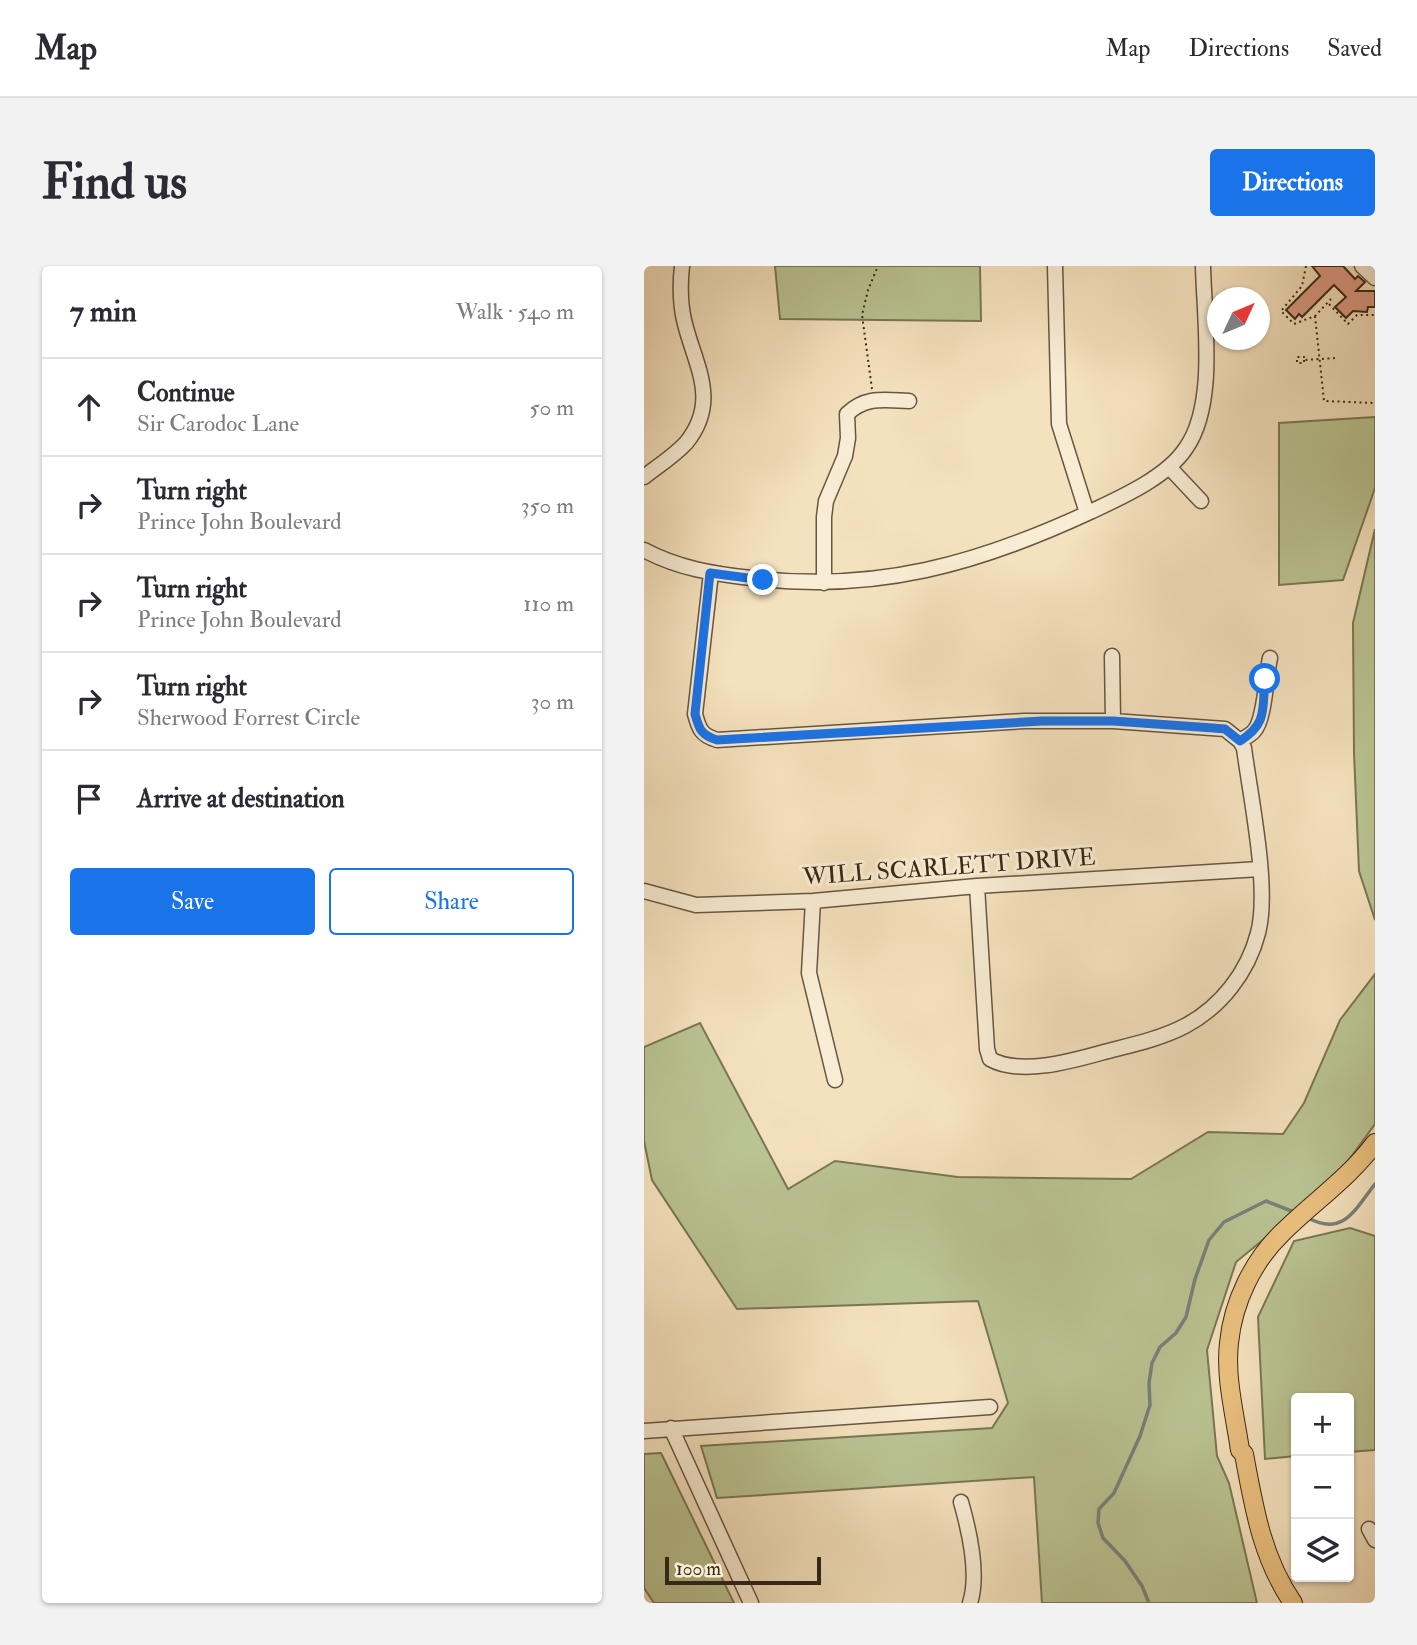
<!DOCTYPE html>
<html lang="en">
<head>
<meta charset="utf-8">
<style>
	body { margin:0; font-family:"IM FELL Double Pica",serif; background:#f2f2f3; color:#2b2b33 }
	.controls { position:absolute; right:21px; bottom:21px; display:grid; overflow:hidden; border-radius:7px; box-shadow:0 2px 5px #0004 }
	.controls button { width:63px; height:63px; display:grid; place-items:center; padding:0; border:0; border-bottom:2px solid #e1e1e2; background:#fff; color:#2b2b33; font:35px sans-serif }
	.compass { position:absolute; left:563px; top:21px; width:63px; height:63px; border-radius:50%; background:#fff; box-shadow:0 2px 5px #0004; rotate:46deg }
	.scale { position:absolute; left:21px; bottom:18px; width:156px; box-sizing:border-box; padding-left:7px; border:4px solid #3a2816; border-top:0; font-size:19px; line-height:24px; white-space:nowrap; color:#3a2816; -webkit-text-stroke:5px #f8ecd4; paint-order:stroke }
	.stop { position:absolute; width:21px; height:21px; margin:-16px; border:5px solid #1a73e8; border-radius:50%; background:#fff }
	.stop.end { background:#1a73e8; border-color:#fff; box-shadow:0 2px 7px #0008 }
	.list { margin:0; padding:0; list-style:none }
	h2 { display:flex; justify-content:space-between; align-items:center; height:91px; margin:0; padding:0 28px; font-size:30px }
	h2 small { font-size:23px; font-weight:400; color:#7c7c81 }
	.list li { display:grid; grid-template-columns:46px 1fr auto; gap:21px; align-items:center; box-sizing:border-box; height:98px; padding:0 28px; border-top:2px solid #e1e1e2 }
	.list b { display:block; font-size:26px; white-space:nowrap }
	.list p { margin:0; font-size:23px; white-space:nowrap; color:#7c7c81 }
	.list em { font-size:23px; font-style:normal; color:#7c7c81 }
	.actions { display:flex; gap:14px; padding:21px 28px }
	.actions a { flex:1; padding:16px 0; border:2px solid #1a73e8; border-radius:7px; text-align:center; font-size:24px; color:#1a73e8 }
	.actions .main { background:#1a73e8; color:#fff }
	.icon { flex:none; width:38px; height:38px; fill:none; stroke:currentColor; stroke-width:2; stroke-linecap:round; stroke-linejoin:round }
	.map { position:relative; flex:none; width:731px; height:1337px; overflow:hidden; border-radius:7px }
	header { display:flex; align-items:center; gap:42px; box-sizing:border-box; height:98px; padding:0 35px; background:#fff; border-bottom:2px solid #e1e1e2 }
	header strong { font-size:33px }
	nav { display:flex; gap:38px; margin-inline-start:auto; font-size:24px }
	.intro { display:flex; align-items:center; justify-content:space-between; box-sizing:border-box; height:168px; padding:0 42px }
	h1 { margin:0; font-size:49px }
	.button { padding:18px 32px; border-radius:7px; background:#1a73e8; color:#fff; font-size:24px; font-weight:700 }
	main { display:flex; gap:42px; padding:0 42px }
	aside { flex:1; background:#fff; border-radius:7px; box-shadow:0 2px 5px #0004 }
	.map>svg:first-child { display:block }
	.green { fill:#bac392; stroke:#7a7654; stroke-width:2 }
	.lines { fill:none; stroke-linecap:round; stroke-linejoin:round }
	.stream { stroke:#78807a; stroke-width:3.5 }
	.building { fill:#dc9b84; stroke:#3a2816; stroke-width:2 }
	.minor-casing { stroke:#685640; stroke-width:17 }
	.major-casing { stroke:#3a2816; stroke-width:20 }
	.path { stroke:#3a2816; stroke-width:2; stroke-dasharray:2 3.5; stroke-linecap:butt }
	.minor { stroke:#f8ecd4; stroke-width:14 }
	.major { stroke:#eac07e; stroke-width:18 }
	.route { stroke:#1a73e8; stroke-width:9 }
	.labels { text-anchor:middle; dominant-baseline:central; stroke-width:6; stroke-linejoin:round; paint-order:stroke }
	.street-label { font-size:24px; fill:#3a2816; stroke:#f8ecd4 }
</style>
</head>
<body>
<header>
<strong>Map</strong>
<nav><a>Map</a><a>Directions</a><a>Saved</a></nav>
</header>
<div class="intro"><h1>Find us</h1><a class="button">Directions</a></div>
<main>
<aside>
<h2>7 min<small>Walk · 540 m</small></h2>
<ul class="list">
<li><svg class="icon" aria-label="ahead" viewBox="0 0 24 24"><path d="M12 20V5M6 11l6-6 6 6"/></svg><div><b>Continue</b><p>Sir Carodoc Lane</p></div><em>50 m</em></li>
<li><svg class="icon" aria-label="right" viewBox="0 0 24 24"><path d="M7 20v-9h11M14 6l5 5-5 5"/></svg><div><b>Turn right</b><p>Prince John Boulevard</p></div><em>350 m</em></li>
<li><svg class="icon" aria-label="right" viewBox="0 0 24 24"><path d="M7 20v-9h11M14 6l5 5-5 5"/></svg><div><b>Turn right</b><p>Prince John Boulevard</p></div><em>110 m</em></li>
<li><svg class="icon" aria-label="right" viewBox="0 0 24 24"><path d="M7 20v-9h11M14 6l5 5-5 5"/></svg><div><b>Turn right</b><p>Sherwood Forrest Circle</p></div><em>30 m</em></li>
<li><svg class="icon" aria-label="arrive" viewBox="0 0 24 24"><path d="M6 21V4h12l-3 4 3 4H6"/></svg><div><b>Arrive at destination</b></div></li>
</ul>
<div class="actions"><a class="main">Save</a><a>Share</a></div>
</aside>
<div class="map">
<svg width="731" height="1337" viewBox="0 0 731 1337">
	<rect width="100%" height="100%" fill="#f4e1bd"/>
	<filter id="stains"><feTurbulence type="fractalNoise" baseFrequency=".00286" numOctaves="4"/><feColorMatrix values="0 0 0 0 .2 0 0 0 0 .09 0 0 0 0 .02 0 0 0 .5 -.17"/></filter>
	<radialGradient id="worn" r=".72"><stop offset=".6" stop-color="#630" stop-opacity="0"/><stop offset="1" stop-color="#630" stop-opacity=".3"/></radialGradient>
	<!-- green -->
	<path class="green" d="M131 0H336L337 55 136 53Z
		M731 151V222L699 314 635 319V157Z
		M731 263V654L715 605 710 487 709 357Z
		M731 708V858L688 917 592 996 563 1084 573 1190 585 1217 613 1337H398L390 1211 73 1232 57 1180 348 1162 364 1137 334 1035 93 1043 8 914 0 875V781L56 757 144 923 191 895 314 911 487 913 564 866 639 868 660 837 696 754Z
		M706 962 731 970V1184L705 1186V1132H652V1190L621 1193 614 1051 650 975Z
		M17 1187 90 1337H10L0 1322V1188Z"/>
	<g class="lines">
		<!-- stream -->
		<path class="stream" d="M664 952C700 971 711 943 731 918
			M505 1337 498 1320 481 1295 459 1272 454 1257 455 1243 470 1227 496 1170 506 1139 505 1117 508 1097 516 1081 532 1067 542 1051 551 1013 565 974 580 956 622 935 650 946"/>
	</g>
	<!-- building -->
	<path class="building" d="M668 0H699L711 13 714 10 721 16 712 25H731V41H724L723 46 709 45 702 52 691 41 702 31 690 19 658 51 655 48 651 53 642 44 676 10Z"/>
	<g class="lines">
		<!-- minor casing -->
		<g class="minor-casing">
			<path id="minor" d="M411 0 415 158 443 247
				M718 0 731 12
				M526 202 557 235
				M0 211C14 200 30 190 42 177 77 134 50 98 40 54 36 36 36 18 38 0
				M0 284C33 302 70 308 107 312 232 327 334 298 446 246 478 231 523 211 542 182 573 138 560 53 559 0
				M67 307 51 448C55 463 57 469 73 474L380 455H469L581 463 596 475 600 482C606 529 626 622 614 667 604 706 577 741 541 760 516 773 487 779 460 786 428 795 376 810 346 793L343 783 333 620
				M180 317V251L182 235 201 190 204 172 203 148C222 130 240 134 265 135
				M468 390 469 455
				M596 475C600 472 607 469 610 465 621 454 622 409 626 392
				M0 625 52 639 169 635 333 620 616 603
				M169 635 165 707 191 814
				M27 1162 107 1337
				M0 1165 346 1141
				M317 1236C325 1264 335 1309 326 1337
				M725 1263 731 1274"/>
		</g>
		<!-- major casing -->
		<g class="major-casing">
			<path id="major" d="M649 1337C618 1292 610 1242 600 1188L596 1184C591 1149 581 1112 585 1077 589 1036 609 995 638 967 668 937 705 912 731 877"/>
		</g>
		<!-- path -->
		<path class="path" d="M662 0 658 20 637 45 650 58 671 50 687 33
			M685 38 704 58 713 49H731
			M671 50 680 135 731 137
			M660 94V97H653V91H660V94L692 92
			M228 123 218 49 224 24 234 0"/>
		<!-- minor -->
		<use href="#minor" class="minor"/>
		<!-- major -->
		<use href="#major" class="major"/>
	</g>
	<g class="lines">
		<!-- route -->
		<path class="route" d="M119 314 66 307 51 448C55 463 57 469 73 474L398 455H469L569 462 581 463 596 475C624 457 618 443 621 413"/>
	</g>
	<g class="labels">
		<!-- street labels -->
		<g class="street-label">
			<text transform="translate(305 601) rotate(-4)">WILL SCARLETT DRIVE</text>
		</g>
	</g>
	<rect width="100%" height="100%" filter="url(#stains)"/>
	<rect width="100%" height="100%" fill="url(#worn)"/>
</svg>
<div class="controls">
<button>+</button>
<button>−</button>
<button><svg class="icon" aria-label="layers" viewBox="0 0 24 24"><path d="M12 4l9 5-9 5-9-5zM3 14l9 5 9-5"/></svg></button>
</div>
<svg class="compass" viewBox="-18 -18 36 36"><path d="M0-13l5 13h-10z" fill="#e53935"/><path d="M0 13l5-13h-10z" fill="#7c7c81"/></svg>
<div class="scale">100 m</div>
<div class="stop" style="left:621px;top:413px"></div>
<div class="stop end" style="left:119px;top:314px"></div>
</div>
</main>
</body>
</html>
